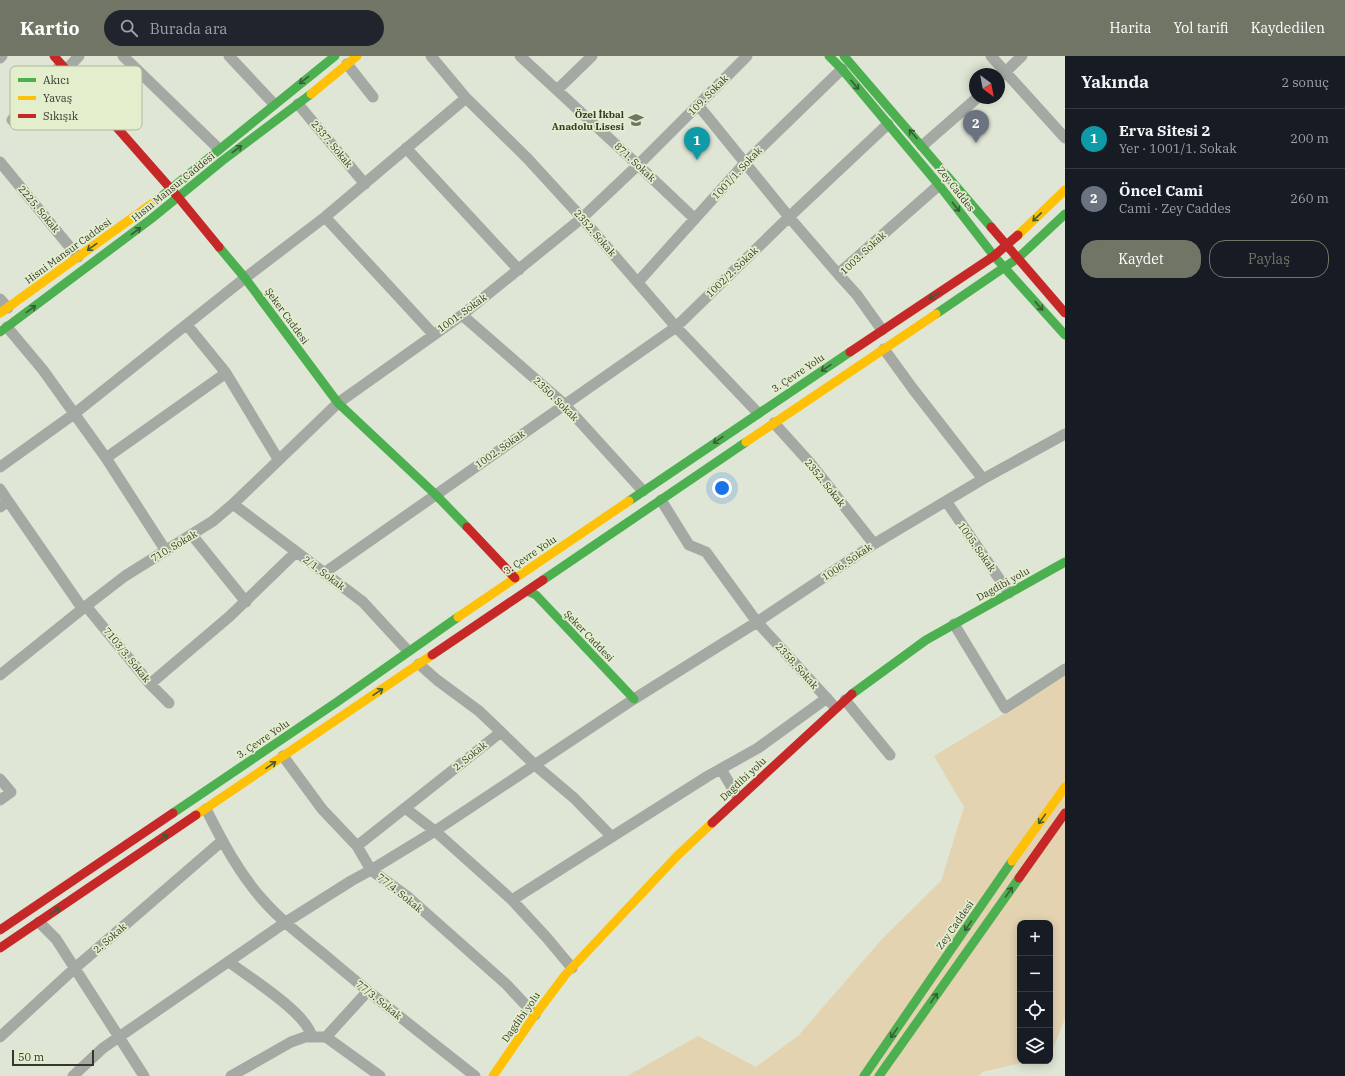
<!DOCTYPE html>
<html lang="tr">
<head>
<meta charset="utf-8">
<style>
	body { margin:0; font-family:"IBM Plex Serif",serif; background:#20242c; color:#f1f3f6 }
	.controls { position:absolute; right:12px; bottom:12px; display:grid; overflow:hidden; border-radius:8px; box-shadow:0 2px 10px #0003 }
	.controls button { width:36px; height:36px; display:grid; place-items:center; padding:0; border:0; border-bottom:1px solid #363941; background:#171b24; color:#f1f3f6; font:20px sans-serif }
	.compass { position:absolute; left:969px; top:12px; width:36px; height:36px; border-radius:50%; background:#171b24; box-shadow:0 2px 10px #0003; rotate:148deg }
	.scale { position:absolute; left:12px; bottom:10px; width:82px; box-sizing:border-box; padding-left:4px; border:2px solid #34382b; border-top:0; font-size:11px; line-height:14px; white-space:nowrap; color:#34382b; -webkit-text-stroke:3px #e3eecd; paint-order:stroke }
	.you { position:absolute; left:722px; top:432px; width:14px; height:14px; margin:-10px; border:3px solid #fff; border-radius:50%; background:#1a73e8; box-shadow:0 0 0 6px #1a73e833 }
	.badge { display:grid; place-items:center; width:26px; height:26px; border-radius:50%; background:#707566; color:#fff; font-size:13px; font-weight:700 }
	.pin { position:absolute; translate:-50% -33px; filter:drop-shadow(0 1px 2px #0008) }
	.pin::after { content:''; position:absolute; top:21px; width:14px; height:12px; background:inherit; clip-path:polygon(0 0,100% 0,50% 100%) }
	.list { margin:0; padding:0; list-style:none }
	h2 { display:flex; justify-content:space-between; align-items:center; height:52px; margin:0; padding:0 16px; font-size:17px }
	h2 small { font-size:13px; font-weight:400; color:#9ea1a6 }
	.list li { display:grid; grid-template-columns:26px 1fr auto; gap:12px; align-items:center; box-sizing:border-box; height:60px; padding:0 16px; border-top:1px solid #363941 }
	.list b { display:block; font-size:15px; white-space:nowrap }
	.list p { margin:0; font-size:13px; white-space:nowrap; color:#9ea1a6 }
	.list em { font-size:13px; font-style:normal; color:#9ea1a6 }
	.actions { display:flex; gap:8px; padding:12px 16px }
	.actions a { flex:1; padding:9px 0; border:1px solid #707566; border-radius:16px; text-align:center; font-size:14px; color:#707566 }
	.actions .main { background:#707566; color:#fff }
	.icon { flex:none; width:22px; height:22px; fill:none; stroke:currentColor; stroke-width:2; stroke-linecap:round; stroke-linejoin:round }
	.map { position:relative; flex:none; width:1065px; height:1020px; overflow:hidden }
	header { display:flex; align-items:center; gap:24px; box-sizing:border-box; height:56px; padding:0 20px; background:#707566; color:#fff }
	header strong { font-size:19px }
	nav { display:flex; gap:22px; margin-inline-start:auto; font-size:14px }
	.search { width:280px; height:36px; background:#20242c; display:flex; align-items:center; gap:10px; box-sizing:border-box; padding:0 14px; border-radius:22px; color:#9ea1a6; font-size:15px }
	main { display:flex }
	aside { flex:1; background:#171b24 }
	.map>svg:first-child { display:block }
	.green { fill:#e3d3b1 }
	.lines { fill:none; stroke-linecap:round; stroke-linejoin:round }
	.street { stroke:#a5a9a4; stroke-width:11 }
	.fast { stroke:#4caf50; stroke-width:9 }
	.slow { stroke:#ffc107; stroke-width:9 }
	.jam { stroke:#c62828; stroke-width:9 }
	.oneway { stroke:#3b5c36 }
	.labels { text-anchor:middle; dominant-baseline:central; stroke-width:3.5; stroke-linejoin:round; paint-order:stroke }
	.street-label { font-size:10px; fill:#34382b; stroke:#e3eecd }
	.poi-label { font-size:10px; font-weight:bold; fill:#34382b; stroke:#e3eecd; text-anchor:end }
	.key { fill:#e3eecd; stroke:#aeb79c; stroke-width:1 }
	.key-label { font-size:11px; fill:#34382b }
</style>
</head>
<body>
<header>
<strong>Kartio</strong>
<div class="search"><svg class="icon" aria-label="search" viewBox="0 0 24 24"><circle cx="10" cy="10" r="6"/><path d="M15 15l6 6"/></svg>Burada ara</div>
<nav><a>Harita</a><a>Yol tarifi</a><a>Kaydedilen</a></nav>
</header>
<main>
<div class="map">
<svg width="1065" height="1020" viewBox="0 0 1065 1020">
	<rect width="100%" height="100%" fill="#e0e6d5"/>
	<!-- green -->
	<path class="green" d="M1065 618V963L1050 1000V867H1020V1005H1030L982 1016 979 1020H627L698 980 756 1011 799 979 881 884 941 825 964 751 934 700 1025 645Z"/>
	<g class="lines">
		<!-- street -->
		<path class="street" d="M123 0 219 93
			M229 0 274 48
			M431 0 466 42 528 103 582 162 676 271 758 357
			M520 0 638 109 695 163
			M991 0 1065 82
			M0 2 2 0
			M347 8 373 41
			M66 14 79 0
			M999 22 1022 0
			M557 34 592 0
			M298 48 365 128
			M698 49 789 161 838 218
			M12 64 61 9
			M922 90 977 42
			M406 92 519 214
			M0 106 78 201
			M325 161 434 279
			M638 226 745 107 842 13
			M0 243 8 252
			M462 259 564 348 643 435
			M187 269 226 317 278 403
			M7 271 43 314 106 402 166 495
			M882 274 857 239 838 218 939 129
			M884 293 913 333 983 423
			M774 367 811 408 874 488
			M106 402 226 317
			M0 411 74 358 245 222 325 161 466 42
			M0 433 8 445 0 451
			M661 444 689 489 706 496 757 566 832 648
			M8 445 82 552
			M946 445 1009 537
			M233 448 363 546 408 595
			M192 479 246 546
			M324 517 676 271 789 161 888 68
			M86 550 150 628 169 647
			M954 568 1005 652 1065 613
			M0 619 86 550 125 520 213 465 233 448 338 347 462 259 582 162 638 109 747 0
			M150 628 230 560 296 496
			M845 644 890 699
			M501 676 535 709 574 742 612 781
			M283 700 322 753 357 790 371 814 408 841 507 929 535 959
			M721 713 738 742
			M0 723 11 736 0 744
			M405 752 435 775 512 844 547 882 572 912
			M206 753C222 785 239 817 262 843 281 865 304 882 326 900 374 941 425 981 475 1020
			M357 790 501 676 479 655 437 624 419 608
			M512 844 708 720 758 692 827 642
			M39 866 56 883 144 1020
			M229 906C250 922 307 957 312 981
			M0 981 75 912 222 785
			M326 981 367 936
			M73 1020 103 992 286 866 351 825 371 814 435 775 634 643 757 566 874 488 983 423 1065 378
			M231 1020 291 986 305 981H326L380 1020"/>
		<!-- fast -->
		<path class="fast" d="M829 0 842 13 939 129 994 200 1065 279
			M844 0 991 171
			M157 144 335 0
			M219 191 245 222 338 347 435 438 467 471
			M936 258 1018 202 1065 158
			M0 276 151 163 222 105 311 38
			M629 445 850 296
			M543 524 746 386
			M527 535 536 539 634 643
			M852 638 926 584 1065 506
			M173 757 337 646 458 561
			M864 1020 1012 805
			M879 1020 1019 822"/>
		<!-- slow -->
		<path class="slow" d="M311 38 357 0
			M1018 179 1065 134
			M0 257 157 144
			M746 386 936 258
			M458 561 629 445
			M196 759 432 599
			M1012 805 1065 731
			M493 1020 535 959 566 918 677 800 712 767"/>
		<!-- jam -->
		<path class="jam" d="M54 0 178 141 219 191
			M991 171 1065 257
			M850 296 994 200 1018 179
			M467 471 515 522
			M432 599 543 524
			M712 767 852 638
			M1019 822 1065 757
			M0 874 173 757
			M0 892 196 759"/>
	</g>
	<!-- one-way arrows -->
	<defs><path id="oneway-shaft" d="M-6 0H5M1.5-3L5.5 0L1.5 3" fill="none" stroke-width="1.6" stroke-linecap="round" stroke-linejoin="round"/></defs>
	<g class="oneway">
		<use href="#oneway-shaft" transform="translate(304 24) rotate(142)"/>
		<use href="#oneway-shaft" transform="translate(855 29) rotate(50)"/>
		<use href="#oneway-shaft" transform="translate(913 78) rotate(-131)"/>
		<use href="#oneway-shaft" transform="translate(237 93) rotate(-37)"/>
		<use href="#oneway-shaft" transform="translate(956 151) rotate(52)"/>
		<use href="#oneway-shaft" transform="translate(1037 161) rotate(136)"/>
		<use href="#oneway-shaft" transform="translate(136 175) rotate(-37)"/>
		<use href="#oneway-shaft" transform="translate(92 191) rotate(144)"/>
		<use href="#oneway-shaft" transform="translate(934 240) rotate(146)"/>
		<use href="#oneway-shaft" transform="translate(1039 250) rotate(48)"/>
		<use href="#oneway-shaft" transform="translate(31 253) rotate(-36)"/>
		<use href="#oneway-shaft" transform="translate(826 312) rotate(146)"/>
		<use href="#oneway-shaft" transform="translate(718 384) rotate(146)"/>
		<use href="#oneway-shaft" transform="translate(378 636) rotate(-34)"/>
		<use href="#oneway-shaft" transform="translate(271 709) rotate(-35)"/>
		<use href="#oneway-shaft" transform="translate(1042 763) rotate(126)"/>
		<use href="#oneway-shaft" transform="translate(163 782) rotate(-34)"/>
		<use href="#oneway-shaft" transform="translate(1009 836) rotate(-55)"/>
		<use href="#oneway-shaft" transform="translate(55 855) rotate(-34)"/>
		<use href="#oneway-shaft" transform="translate(968 870) rotate(125)"/>
		<use href="#oneway-shaft" transform="translate(934 942) rotate(-55)"/>
		<use href="#oneway-shaft" transform="translate(894 977) rotate(125)"/>
	</g>
	<!-- icons -->
	<defs>
		<g id="school-bare" transform="scale(1.2)"><path d="M0-5L7-2L0 1L-7-2ZM-4 1L0 2.5L4 1V4Q0 6-4 4Z" fill="#707566" stroke="#e3eecd" stroke-width="2.5" paint-order="stroke"/></g>
	</defs>
	<g fill-rule="evenodd">
		<use href="#school-bare" x="636" y="64"/>
	</g>
	<g class="labels">
		<!-- street labels -->
		<g class="street-label">
			<text transform="translate(708 39) rotate(-45)">109. Sokak</text>
			<text transform="translate(332 88) rotate(50)">2337. Sokak</text>
			<text transform="translate(635 106) rotate(43)">871. Sokak</text>
			<text transform="translate(737 117) rotate(-47)">1001/1. Sokak</text>
			<text transform="translate(173 131) rotate(-39)">Hısnı Mansur Caddesi</text>
			<text transform="translate(956 133) rotate(52)">Zey Caddes</text>
			<text transform="translate(39 153) rotate(50)">2225. Sokak</text>
			<text transform="translate(595 177) rotate(49)">2352. Sokak</text>
			<text transform="translate(68 195) rotate(-36)">Hisni Mansur Caddesi</text>
			<text transform="translate(863 197) rotate(-43)">1003. Sokak</text>
			<text transform="translate(732 216) rotate(-44)">1002/2. Sokak</text>
			<text transform="translate(462 257) rotate(-36)">1001. Sokak</text>
			<text transform="translate(287 260) rotate(54)">Şeker Caddesi</text>
			<text transform="translate(798 317) rotate(-34)">3. Çevre Yolu</text>
			<text transform="translate(556 343) rotate(44)">2350. Sokak</text>
			<text transform="translate(500 393) rotate(-35)">1002. Sokak</text>
			<text transform="translate(825 427) rotate(51)">2352. Sokak</text>
			<text transform="translate(174 490) rotate(-31)">710. Sokak</text>
			<text transform="translate(977 491) rotate(55)">1005. Sokak</text>
			<text transform="translate(530 499) rotate(-34)">3. Çevre Yolu</text>
			<text transform="translate(847 506) rotate(-34)">1006. Sokak</text>
			<text transform="translate(324 517) rotate(37)">2/1. Sokak</text>
			<text transform="translate(1003 528) rotate(-29)">Dagdibi yolu</text>
			<text transform="translate(589 580) rotate(46)">Şeker Caddesi</text>
			<text transform="translate(127 599) rotate(51)">7103/3. Sokak</text>
			<text transform="translate(797 610) rotate(48)">2358. Sokak</text>
			<text transform="translate(263 683) rotate(-34)">3. Çevre Yolu</text>
			<text transform="translate(470 700) rotate(-39)">2. Sokak</text>
			<text transform="translate(743 723) rotate(-43)">Dagdibi yolu</text>
			<text transform="translate(400 837) rotate(39)">77/4. Sokak</text>
			<text transform="translate(955 869) rotate(-55)">Zey Caddesi</text>
			<text transform="translate(110 882) rotate(-41)">2. Sokak</text>
			<text transform="translate(379 944) rotate(39)">77/3. Sokak</text>
			<text transform="translate(521 961) rotate(-55)">Dagdibi yolu</text>
		</g>
		<!-- poi labels -->
		<g class="poi-label">
			<text x="624" y="58">Özel İkbal<tspan x="624" dy="12">Anadolu Lisesi</tspan></text>
		</g>
	</g>
	<!-- legend -->
	<rect x="10" y="10" width="132" height="64" rx="6" class="key"/>
	<rect x="18" y="22" width="18" height="4" fill="#4caf50"/>
	<rect x="18" y="40" width="18" height="4" fill="#ffc107"/>
	<rect x="18" y="58" width="18" height="4" fill="#c62828"/>
	<g class="key-label">
		<text x="43" y="28">Akıcı</text>
		<text x="43" y="46">Yavaş</text>
		<text x="43" y="64">Sıkışık</text>
	</g>
</svg>
<div class="controls">
<button>+</button>
<button>−</button>
<button><svg class="icon" aria-label="locate" viewBox="0 0 24 24"><circle cx="12" cy="12" r="6"/><path d="M12 2v4M12 18v4M2 12h4M18 12h4"/></svg></button>
<button><svg class="icon" aria-label="layers" viewBox="0 0 24 24"><path d="M12 4l9 5-9 5-9-5zM3 14l9 5 9-5"/></svg></button>
</div>
<svg class="compass" viewBox="-18 -18 36 36"><path d="M0-13l5 13h-10z" fill="#e53935"/><path d="M0 13l5-13h-10z" fill="#9ea1a6"/></svg>
<div class="scale">50 m</div>
<div class="you"></div>
<div class="pin badge" style="left:697px;top:104px;background:#0f9aa8">1</div>
<div class="pin badge" style="left:976px;top:87px;background:#6b7280">2</div>
</div>
<aside>
<h2>Yakında<small>2 sonuç</small></h2>
<ul class="list">
<li><span class="badge" style="background:#0f9aa8">1</span><div><b>Erva Sitesi 2</b><p>Yer · 1001/1. Sokak</p></div><em>200 m</em></li>
<li><span class="badge" style="background:#6b7280">2</span><div><b>Öncel Cami</b><p>Cami · Zey Caddes</p></div><em>260 m</em></li>
</ul>
<div class="actions"><a class="main">Kaydet</a><a>Paylaş</a></div>
</aside>
</main>
</body>
</html>
